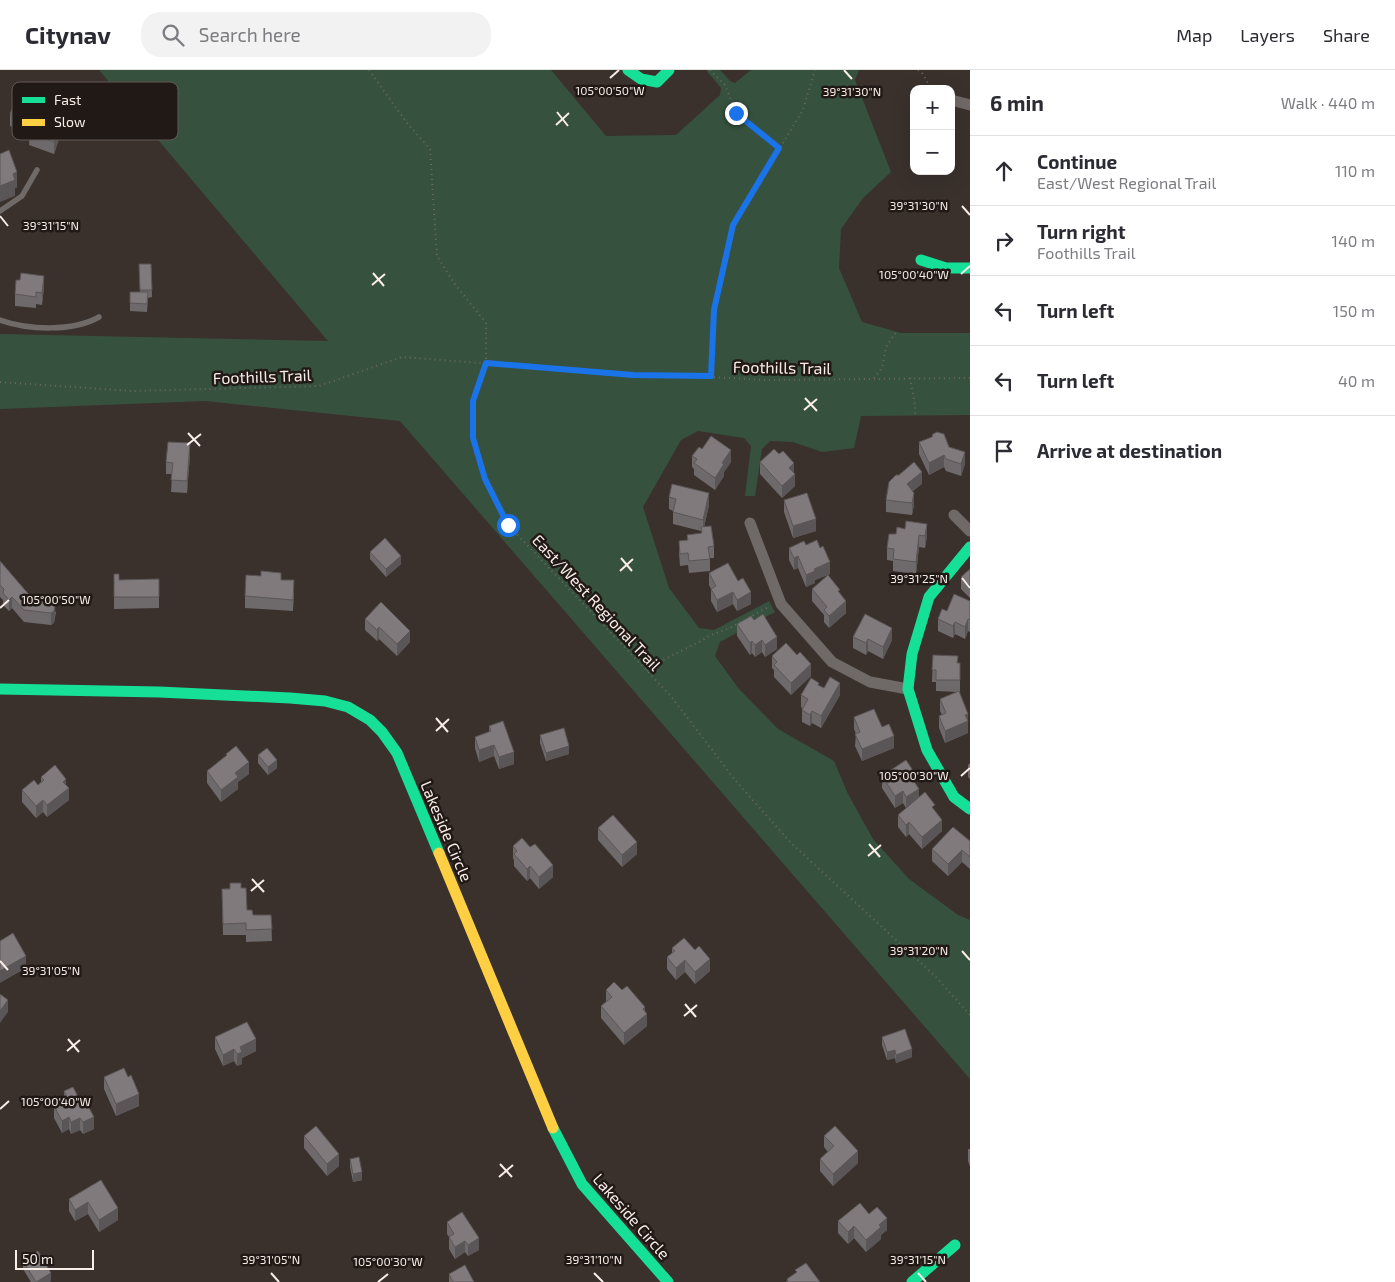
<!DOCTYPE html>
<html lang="en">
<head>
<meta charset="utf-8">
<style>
	body { margin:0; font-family:"Exo 2",sans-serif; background:#f2f2f3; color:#2b2b33 }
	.controls { position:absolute; right:15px; top:15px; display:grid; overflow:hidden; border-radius:10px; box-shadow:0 5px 20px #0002 }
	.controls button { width:45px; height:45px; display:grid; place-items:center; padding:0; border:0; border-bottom:1px solid #e1e1e2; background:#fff; color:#2b2b33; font:25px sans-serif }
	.scale { position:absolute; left:15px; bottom:12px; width:79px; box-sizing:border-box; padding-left:5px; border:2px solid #f9ede8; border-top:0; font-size:14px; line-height:18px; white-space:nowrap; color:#f9ede8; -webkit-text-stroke:4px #211916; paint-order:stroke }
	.stop { position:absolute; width:15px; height:15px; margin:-11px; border:4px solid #1a73e8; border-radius:50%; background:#fff }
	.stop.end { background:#1a73e8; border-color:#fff; box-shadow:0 1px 5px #0008 }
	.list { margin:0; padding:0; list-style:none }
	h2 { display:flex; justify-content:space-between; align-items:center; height:65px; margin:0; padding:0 20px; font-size:21px }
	h2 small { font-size:16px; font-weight:400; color:#7c7c81 }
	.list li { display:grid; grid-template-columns:32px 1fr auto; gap:15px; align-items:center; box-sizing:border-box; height:70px; padding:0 20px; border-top:1px solid #e1e1e2 }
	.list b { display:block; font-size:19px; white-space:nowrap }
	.list p { margin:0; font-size:16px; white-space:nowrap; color:#7c7c81 }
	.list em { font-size:16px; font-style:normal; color:#7c7c81 }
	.icon { flex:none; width:28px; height:28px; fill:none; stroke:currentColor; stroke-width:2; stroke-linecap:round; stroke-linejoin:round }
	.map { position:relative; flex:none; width:970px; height:1212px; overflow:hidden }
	header { display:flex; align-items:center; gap:30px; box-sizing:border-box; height:70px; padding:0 25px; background:#fff; border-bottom:1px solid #e1e1e2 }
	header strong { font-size:24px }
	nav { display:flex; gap:28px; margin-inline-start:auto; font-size:18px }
	.search { width:350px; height:45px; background:#f2f2f3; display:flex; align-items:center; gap:12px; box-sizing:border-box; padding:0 18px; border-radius:20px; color:#7c7c81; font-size:19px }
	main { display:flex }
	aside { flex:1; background:#fff }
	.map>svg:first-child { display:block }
	.green { fill:#36523e }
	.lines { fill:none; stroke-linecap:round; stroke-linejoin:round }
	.path { stroke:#6d6765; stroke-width:2; stroke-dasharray:1 4; stroke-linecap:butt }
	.lane { stroke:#6f6a68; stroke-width:5.5 }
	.street { stroke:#6f6a68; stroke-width:11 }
	.fast { stroke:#16e098; stroke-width:11 }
	.slow { stroke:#ffcf43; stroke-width:11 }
	.wall { fill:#6e696b }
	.shaded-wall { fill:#5a5557 }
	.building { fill:#807a7c; stroke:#5a5557 }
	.route { stroke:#1a73e8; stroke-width:6 }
	.ticks { fill:none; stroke:#f9ede8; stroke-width:2 }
	.labels { text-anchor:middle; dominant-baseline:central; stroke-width:5; stroke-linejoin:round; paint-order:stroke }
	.street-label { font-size:16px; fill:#f9ede8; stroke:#211916 }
	.key { fill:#211916; stroke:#625955; stroke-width:1 }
	.key-label { font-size:14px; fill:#f9ede8 }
	.ticks-label { font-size:12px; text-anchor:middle; fill:#f9ede8; stroke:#211916; stroke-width:5; stroke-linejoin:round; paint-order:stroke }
</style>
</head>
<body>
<header>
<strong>Citynav</strong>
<div class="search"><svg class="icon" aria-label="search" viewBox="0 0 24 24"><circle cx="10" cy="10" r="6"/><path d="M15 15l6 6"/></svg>Search here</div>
<nav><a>Map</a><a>Layers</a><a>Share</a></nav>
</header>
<main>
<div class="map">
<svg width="970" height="1212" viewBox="0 0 970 1212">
	<rect width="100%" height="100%" fill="#3a312d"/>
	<!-- green -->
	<path class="green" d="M99 0H551L606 66 676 65 720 25 721 18 706 0H720L730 11 735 13 751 0H859L855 10 891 102 863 128 841 159 839 198 862 252 901 263H970V345L861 346 854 378 822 382 793 372 770 371 762 379 755 426H745L751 376 744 368 698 361 681 370 643 437 669 518 699 558 714 560 769 531 775 542 720 572 715 586 739 619 778 659 834 691 848 724 873 769 909 809 958 845 970 850V1009L400 351 205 331 0 339V264L328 271Z"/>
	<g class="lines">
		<!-- path -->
		<path class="path" d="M369 0 407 53 430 79 437 186 454 213 486 253V293L473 331V368L485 409 508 455 670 625 735 710 791 773 935 906 970 945
			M710 0 725 15 736 43 779 78
			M918 0 923 4 931 19
			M711 307 714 241 733 155 803 40 815 0
			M874 308 882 298 886 277 896 262
			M910 308 915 335V345
			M0 312 132 321 319 316 402 287 633 305 711 307 766 310 970 308
			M647 601 659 592 703 570 706 567 730 558 770 536"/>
		<!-- lane -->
		<path class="lane" d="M0 141 22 126 37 100
			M0 250C28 260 73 262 99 247"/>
		<!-- street -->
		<path class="street" d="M951 30 970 35
			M954 445 970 461
			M750 453 781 534 832 592 870 612 908 619"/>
		<!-- fast -->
		<path class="fast" d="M628 0 641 9 657 12 669 0
			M921 190 946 198H970
			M970 477 929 527 912 584 908 619 927 680 954 727 970 739
			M0 619 159 622 290 628 325 631 348 637 370 650 382 662 397 683 439 783
			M553 1058 582 1114 668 1212
			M912 1212 955 1175"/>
		<!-- slow -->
		<path class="slow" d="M439 783 553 1058"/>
	</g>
	<!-- wall -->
	<path class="wall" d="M10 44H41L61 63 54 84 29 75 30 63 10 56Z
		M139 194H151L152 227 148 228 147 242 130 241V222H140Z
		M20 210 44 217 42 235 36 234V238L15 236V224Z
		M919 372 949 377 965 394 961 406 946 401 944 397 929 405 919 384Z
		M702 379 731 392 724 402V406L715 420 694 405V399L692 397V386Z
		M190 385 187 423 171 422 172 404H166V392Z
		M760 392 794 403 795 416 782 428 760 404Z
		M922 414 912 421 914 435 912 445 886 442V430Z
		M669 427 709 435 704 457 714 476V488H710V501L689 503 688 495 680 496 679 483V471L687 470V465L701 463V461L673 454V441L669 439Z
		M784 430 816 461 793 468 784 442Z
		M905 459 927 466 925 478 919 477 916 504 893 501V491L887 490V478L896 464Z
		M806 475 830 504 815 510V513L806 517 798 498 794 500 789 490V478Z
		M370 482 401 494 386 507 370 489Z
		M0 491 31 527 56 542 54 553 51 555 24 552 12 538 9 541 3 535V530L0 527Z
		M970 499V528L961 519V507Z
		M709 503 751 534 737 541 733 534 717 542 711 531V519L709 515Z
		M114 504 119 510 159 509V538L114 539Z
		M281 510 294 522 293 541 245 538V526Z
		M812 519 840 523 846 543 829 558 824 552V545L812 531Z
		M970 531V562L968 561 965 569 955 564 953 568 938 561V549L947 541Z
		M365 549 410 572 397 586 379 569 377 571 365 560Z
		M754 550 777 579 765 587 762 582 755 587 752 583 750 585 737 566V554Z
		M853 567 892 570 883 589 868 581 866 585 853 578Z
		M797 585 811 606 791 625 774 607V600L772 598V586Z
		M933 585 958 593H960V622H959L968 644V663L945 673 939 658V646L942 645 940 641V629L957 622 936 621V612H932Z
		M819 616 824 618 840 625 821 658 812 653 810 656 802 652V638L801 637V625Z
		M854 647 882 657 894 678 862 691 855 676 856 664 854 659Z
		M489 656 514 694 499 699 494 686 479 692 475 678V667L489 662Z
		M540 665 569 684 546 691 540 673Z
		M226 684 249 704 238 712V719L221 732 207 713V701L226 686Z
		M258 685 277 698 268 705 258 693Z
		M970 693V709L968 707V695Z
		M882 706 914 711 919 727 935 741 942 761 922 779 909 764 906 767 898 757V745L906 738 903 733 895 738 882 718Z
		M41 707 66 716 69 730 47 747 43 742 36 748 22 732V720L38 715 41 712Z
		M598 758 637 784 622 797 598 770Z
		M970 771V799L962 792 948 806 932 791V779Z
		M513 776 553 807 539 819 530 808 527 811 514 796V790L513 788Z
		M241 818 247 840 253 845H271L272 871 246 872V865H223L222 819Z
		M672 878 710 901 695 914 685 902 676 910 667 899V887L672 883Z
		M606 920H622L647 956 624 975 601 948V936L606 932Z
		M215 967 256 981 242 988V994L237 996 234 991 223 996 215 979Z
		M882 967 912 987 896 993 895 988 887 990 882 975Z
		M104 1007H128L139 1036 116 1046 104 1019Z
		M64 1021 94 1059 83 1064 80 1060 71 1064 69 1059 62 1063 54 1048V1036L64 1031Z
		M304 1066 339 1096 327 1106 304 1078Z
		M824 1066 858 1093 833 1116 820 1101V1089L828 1082 824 1077Z
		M968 1079H970V1097L968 1091Z
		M350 1089 362 1110 353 1112 350 1097Z
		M101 1110 118 1150 99 1162 88 1144 75 1151 69 1141V1129Z
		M869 1144 887 1160 881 1165V1169L866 1182 854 1168 848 1174 838 1163V1151Z
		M447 1152 479 1180 468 1186 465 1182 455 1189 449 1179V1167L447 1164Z
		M23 1191 51 1211 49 1212H31L23 1199Z
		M449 1204 474 1212H449Z"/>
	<!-- shaded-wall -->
	<path class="shaded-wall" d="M41 32V44L38 43Z
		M61 51V63L54 84V72Z
		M17 102V118H15V126L0 132V116L13 104Z
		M44 206V217L42 235V223Z
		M190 373V385L187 423V411Z
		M731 380V392L724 402V406L715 420V408L722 393Z
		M965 382V394L961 406V394Z
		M944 385V397L929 405V393Z
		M794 393V405L789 398Z
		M922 402V414L907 426V414Z
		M795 404V416L782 428V416Z
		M709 423V435L703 462V450Z
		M914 423V435L912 445V433Z
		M816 449V461L793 468V456Z
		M927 454V466L925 478V466Z
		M919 465V477L916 504V492Z
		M401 486V494L386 507V499Z
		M798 486V498L794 500V488Z
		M830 492V504L815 510V513L806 517V505L814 499Z
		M733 522V534L717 542V530Z
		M751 522V534L737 541V530Z
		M12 527V538L9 541V530Z
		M56 530 54 553 51 555V543Z
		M846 531V543L829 558V546Z
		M968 549V561L965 569V557Z
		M955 552V564L953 568V556Z
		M379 557V569L377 571V560Z
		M892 558V570L883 589V577Z
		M410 561V572L397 586V574Z
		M777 567V579L765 587V575Z
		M868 569V581L866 585V573Z
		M762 570V582L755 587V575Z
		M752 571V583L750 585V573Z
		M811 594V606L791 625V613Z
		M840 613V625L821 658V646Z
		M812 641V653L810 656V645Z
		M968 644V663L945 673V661L965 645Z
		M894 666V678L862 691V679Z
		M494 675V686L479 692V680Z
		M569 676V684L546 691V683Z
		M514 682V694L499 699V687Z
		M277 690V698L268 705V697Z
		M249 692V704L238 712V719L221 732V720L235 703Z
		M914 702V714L910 705Z
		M66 709V720L69 718V730L47 747V735L63 712Z
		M919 719V731L906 738V727Z
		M903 721V733L895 738V726Z
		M43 730V742L36 748V736Z
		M942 750V761L922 779V767Z
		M909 752V764L906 767V755Z
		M637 772V784L622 797V785Z
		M962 780V792L948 806V794Z
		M553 795V807L539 819V807Z
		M530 796V808L527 811V799Z
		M26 886V898L0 913V901Z
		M710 889V901L695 914V902Z
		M685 890V902L676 910V898Z
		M8 930V942L0 953V941Z
		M645 937V945L647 944V956L624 975V963Z
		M256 969V981L242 988V994L237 996V984L240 977Z
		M234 979V991L223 996V985Z
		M912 979V987L896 993V985Z
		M895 980V988L887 990V982Z
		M139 1024V1036L116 1046V1034Z
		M69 1047V1059L62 1063V1051Z
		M94 1047V1059L83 1064V1052Z
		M80 1048V1060L71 1064V1052Z
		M858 1081V1093L833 1116V1104Z
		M339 1084V1096L327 1106V1094Z
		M362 1102V1110L353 1112V1104Z
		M88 1132V1144L75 1151V1140Z
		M118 1138V1150L99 1162V1150Z
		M887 1148V1160L881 1165V1169L866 1182V1170L879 1155Z
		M854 1156V1168L848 1174V1162Z
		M479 1168V1180L468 1186V1175Z
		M465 1171V1182L455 1189V1177Z
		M51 1203V1211L49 1212H36Z"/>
	<!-- building -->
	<path class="building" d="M18 24 41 32 38 43 61 51 54 72 29 63 33 52 10 44Z
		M9 80 17 102 13 104 15 110 0 116V84Z
		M139 194H151L152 220H140Z
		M21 203 44 206 42 223 36 222V227L15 224 16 210H20Z
		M130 222H148L147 234 130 233Z
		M937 362 944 364 949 377 965 382 961 394 946 389 944 385 929 393 919 372 932 367 933 364Z
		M711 366 731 380 722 393 724 394 715 408 694 393 697 389 692 386 699 377 702 379Z
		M168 372 190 373 187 411 171 410 173 393 166 392Z
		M774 379 779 384 783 381 794 393 789 398 795 404 782 416 760 392Z
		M914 392 922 402 907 414 914 423 912 433 886 430 889 412 896 405H899Z
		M672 414 709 423 703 450 673 442 676 429 669 427Z
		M807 423 816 449 793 456 784 430Z
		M906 451 927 454 925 466 919 465 916 492 893 489 894 479 887 478 889 464H896L897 457 905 459Z
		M711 456 714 476 708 477 710 489 689 491 688 483 680 484 679 471 688 470 687 465 702 463 701 457Z
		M385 468 401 486 386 499 370 482Z
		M817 470 820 478 823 476 830 492 814 499 815 501 806 505 798 486 794 488 789 478 804 471 806 475Z
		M0 491 31 527 56 530 54 541 51 543 24 540 12 527 9 530 3 523 4 519 0 515Z
		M728 493 738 511 743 508 751 522 737 530 733 522 717 530 711 519 716 516 709 503Z
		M970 499V516L961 507Z
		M261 501 281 503V510H294L293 530 245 526 246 505 261 506Z
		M114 504H119V510L159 509V527H114Z
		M828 505 840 520 838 521 846 531 829 546 824 540 827 537 812 519Z
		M954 524 970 531V550L968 549 965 557 955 552 953 556 938 549 942 539 947 541Z
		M381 532 410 561 397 574 379 557 377 560 365 549Z
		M763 544 777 567 765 575 762 570 755 575 752 571 750 573 737 554 751 546 754 550Z
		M865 544 892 558 883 577 868 569 866 573 853 567Z
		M786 573 797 585 800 582 811 594 791 613 774 595 777 592 772 586Z
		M933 585 958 586 957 593H960V610H936V600H932Z
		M830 607 840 613 821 646 812 641 810 645 802 640 808 629 801 625 811 608 819 613 818 615 824 618Z
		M959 621 968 644 965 645 968 651 945 661 939 646 946 643 940 629Z
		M874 639 882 657 889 654 894 666 862 679 855 664 860 662 854 647Z
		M503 651 514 682 499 687 494 675 479 680 475 667 491 661 489 656Z
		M564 658 569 676 546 683 540 665Z
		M236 676 249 692 235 703 238 707 221 720 207 701 227 685 226 684Z
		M267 678 277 690 268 697 258 685Z
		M906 690 914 702 910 705 919 719 906 727 903 721 895 726 882 706Z
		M55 695 66 709 63 712 69 718 47 735 43 730 36 736 22 720 34 710 38 715 44 710 41 707Z
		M925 722 935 735 932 737 942 750 922 767 909 752 906 755 898 745Z
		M613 745 637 772 622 785 598 758Z
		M953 757 970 771V787L962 780 948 794 932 779Z
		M522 768 530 777 535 774 553 795 539 807 530 796 527 799 514 784 517 781 513 776Z
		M230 813H241V818H246L247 840H252L253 845H271L272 859 246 860V853L223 854 222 819H230Z
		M13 863 26 886 0 901V871Z
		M684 868 695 880 699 876 710 889 695 902 685 890 676 898 667 887 675 881 672 878Z
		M614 912 622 920 627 916 645 937 643 939 647 944 624 963 601 936 612 927 606 920Z
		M0 924 8 930 0 941Z
		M247 952 256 969 240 977 242 982 237 984 234 979 223 985 215 967Z
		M905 959 912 979 896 985 895 980 887 982 882 967Z
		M124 998 128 1007 131 1005 139 1024 116 1034 104 1007Z
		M73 1017 82 1034 86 1032 94 1047 83 1052 80 1048 71 1052 69 1047 62 1051 54 1036 68 1029 64 1021Z
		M316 1056 339 1084 327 1094 304 1066Z
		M835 1056 858 1081 833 1104 820 1089 834 1076 824 1066Z
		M359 1087 362 1102 353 1104 350 1089Z
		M101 1110 118 1138 99 1150 88 1132 75 1140 69 1129Z
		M860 1133 869 1144 877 1137 887 1148 879 1155 881 1157 866 1170 854 1156 848 1162 838 1151Z
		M462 1142 479 1168 468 1175 465 1171 455 1177 449 1167 454 1164 447 1152Z
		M38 1181 51 1203 36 1212 23 1191Z
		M806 1193 820 1212H786L788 1211 787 1209 797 1202 795 1200Z
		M465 1195 474 1212H453L449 1204Z"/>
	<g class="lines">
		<!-- route -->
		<path class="route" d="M508 455 485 409 473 368V331L486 293 633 305 711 306 714 240 733 155 779 78 736 43"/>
	</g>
	<!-- ticks -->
	<path class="ticks" d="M844 0 852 9M610 8 619 0M557 42 568 56M556 55 569 43M962 136 970 145M0 146 8 156M373 203 384 216M961 204 970 196M372 215 385 204M805 328 817 341M804 340 817 329M188 363 200 376M187 375 201 364M621 488 632 501M620 501 633 489M962 508 970 518M0 538 9 530M436 648 448 662M436 661 449 649M961 706 970 698M869 774 880 787M868 786 881 775M252 809 264 822M251 821 264 810M962 881 970 890M0 891 8 900M685 934 696 947M684 946 697 935M68 969 79 982M67 981 80 970M0 1039 9 1031M500 1094 512 1107M499 1107 513 1095M271 1203 279 1212M594 1203 603 1212M918 1203 926 1212M378 1212 388 1204"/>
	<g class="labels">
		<!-- street labels -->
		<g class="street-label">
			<text transform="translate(782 297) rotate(1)">Foothills Trail</text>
			<text transform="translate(262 306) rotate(-2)">Foothills Trail</text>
			<text transform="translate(597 532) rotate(47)">East/West Regional Trail</text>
			<text transform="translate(447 761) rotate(67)">Lakeside Circle</text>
			<text transform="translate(632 1146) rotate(49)">Lakeside Circle</text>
		</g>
	</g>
	<!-- legend -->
	<rect x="12" y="12" width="166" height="58" rx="8" class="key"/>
	<rect x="22" y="27" width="23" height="6" fill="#16e098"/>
	<rect x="22" y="49" width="23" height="7" fill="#ffcf43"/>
	<g class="key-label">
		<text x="54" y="35">Fast</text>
		<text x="54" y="57">Slow</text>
	</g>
	<g class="ticks-label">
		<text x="610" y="25">105°00'50"W</text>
		<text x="852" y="26">39°31'30"N</text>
		<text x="919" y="140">39°31'30"N</text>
		<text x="51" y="160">39°31'15"N</text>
		<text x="914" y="209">105°00'40"W</text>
		<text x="919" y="513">39°31'25"N</text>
		<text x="56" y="534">105°00'50"W</text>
		<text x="914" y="710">105°00'30"W</text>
		<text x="919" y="885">39°31'20"N</text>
		<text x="51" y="905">39°31'05"N</text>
		<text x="56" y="1036">105°00'40"W</text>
		<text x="271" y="1194">39°31'05"N</text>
		<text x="594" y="1194">39°31'10"N</text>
		<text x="918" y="1194">39°31'15"N</text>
		<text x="388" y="1196">105°00'30"W</text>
	</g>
</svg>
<div class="controls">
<button>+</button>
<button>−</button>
</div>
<div class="scale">50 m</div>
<div class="stop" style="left:508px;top:455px"></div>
<div class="stop end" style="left:736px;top:43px"></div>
</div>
<aside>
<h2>6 min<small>Walk · 440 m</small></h2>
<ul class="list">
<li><svg class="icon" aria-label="ahead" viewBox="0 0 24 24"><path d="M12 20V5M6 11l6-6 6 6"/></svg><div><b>Continue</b><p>East/West Regional Trail</p></div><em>110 m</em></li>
<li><svg class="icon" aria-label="right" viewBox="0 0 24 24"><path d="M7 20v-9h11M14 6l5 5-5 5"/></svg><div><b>Turn right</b><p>Foothills Trail</p></div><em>140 m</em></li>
<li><svg class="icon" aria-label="left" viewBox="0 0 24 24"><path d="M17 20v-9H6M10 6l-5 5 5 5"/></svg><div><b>Turn left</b></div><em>150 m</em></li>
<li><svg class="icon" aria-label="left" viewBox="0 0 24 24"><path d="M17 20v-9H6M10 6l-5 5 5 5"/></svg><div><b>Turn left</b></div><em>40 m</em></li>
<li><svg class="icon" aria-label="arrive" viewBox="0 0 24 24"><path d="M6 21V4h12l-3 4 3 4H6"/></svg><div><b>Arrive at destination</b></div></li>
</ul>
</aside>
</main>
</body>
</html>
